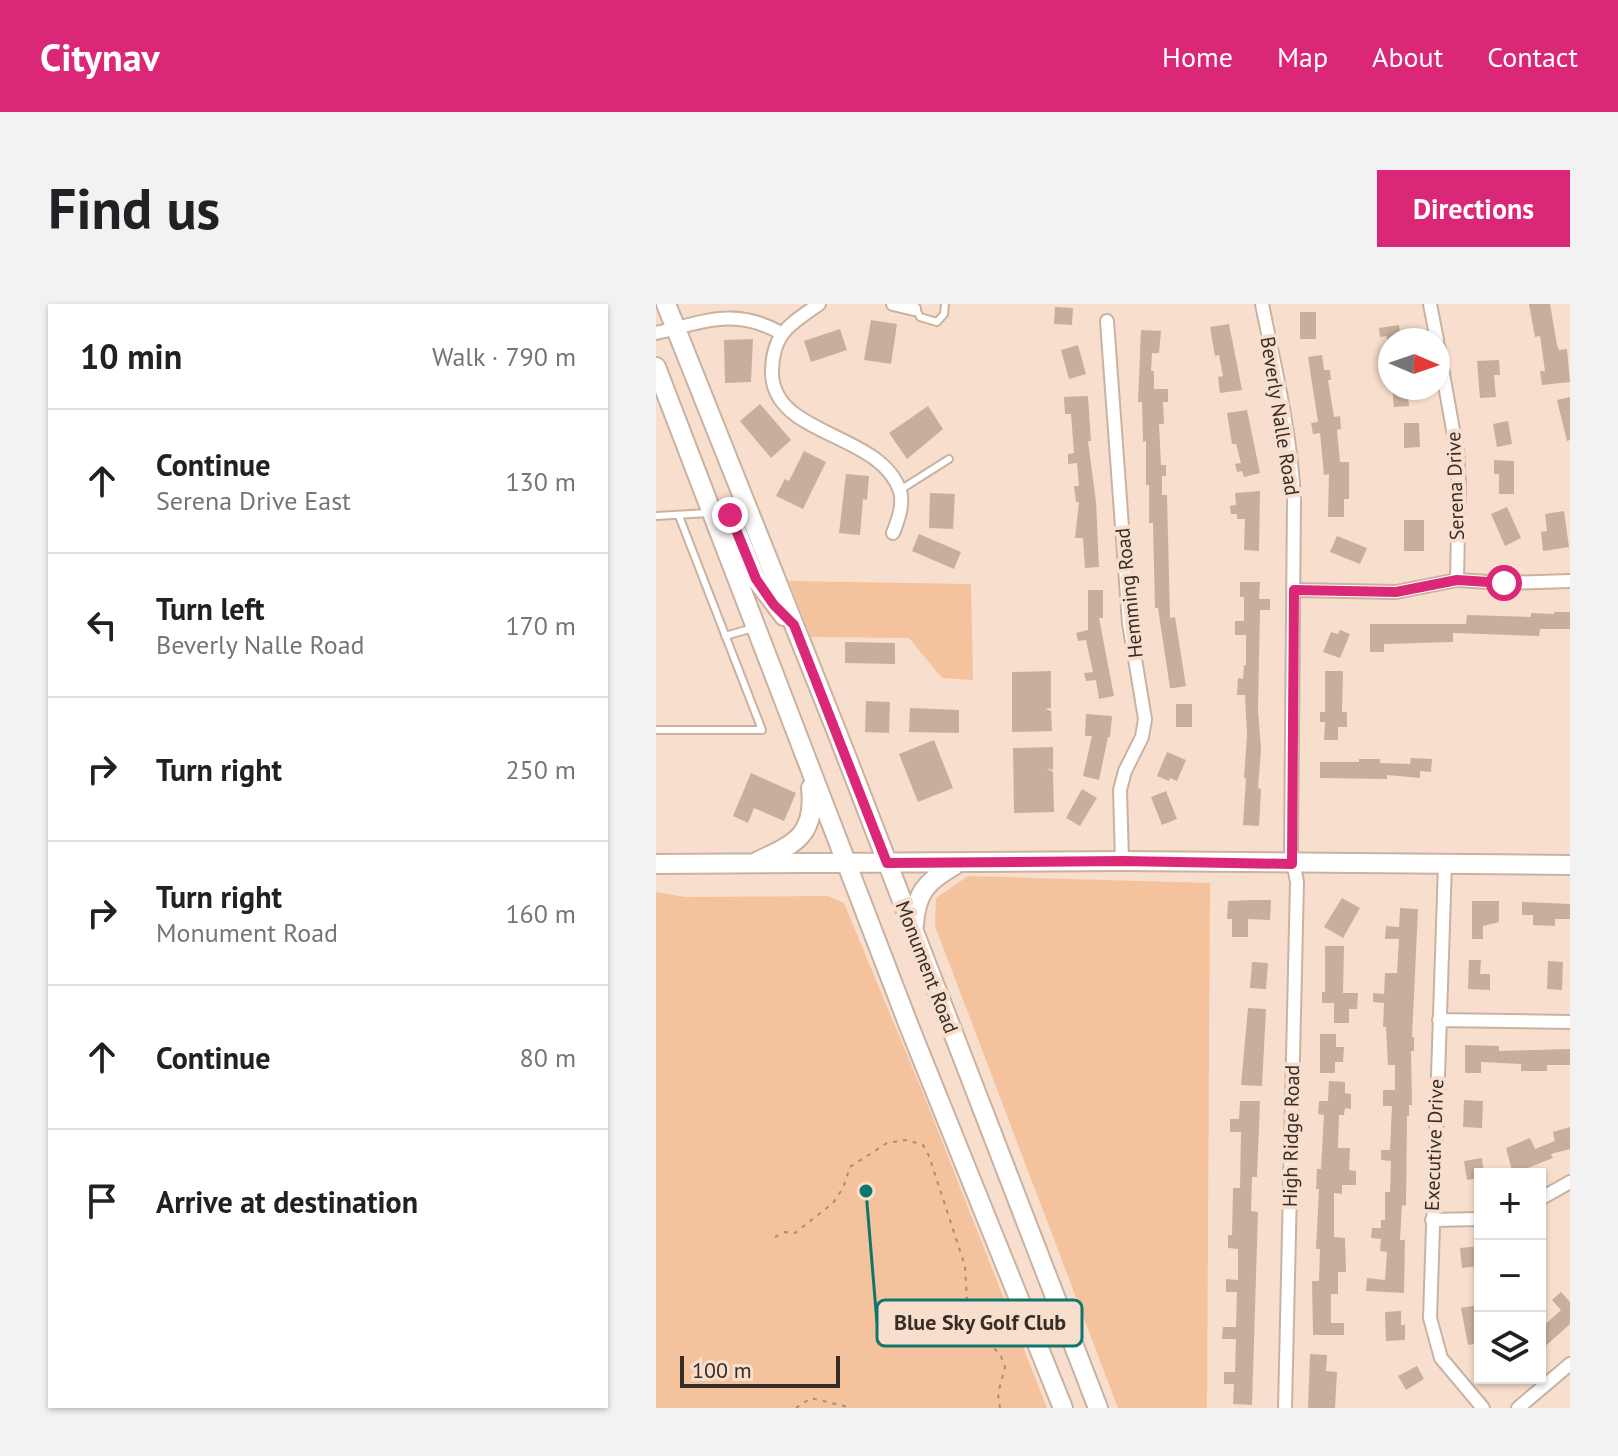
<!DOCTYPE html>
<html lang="en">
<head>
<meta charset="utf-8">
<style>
	body { margin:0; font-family:"PT Sans",sans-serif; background:#f2f2f2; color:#202124 }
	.controls { position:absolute; right:24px; bottom:24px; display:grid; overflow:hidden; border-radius:0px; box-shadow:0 2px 6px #0004 }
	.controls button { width:72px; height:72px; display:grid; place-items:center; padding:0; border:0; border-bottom:2px solid #e0e0e0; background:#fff; color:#202124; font:40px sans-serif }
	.compass { position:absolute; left:722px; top:24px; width:72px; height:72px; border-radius:50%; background:#fff; box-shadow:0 2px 6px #0004; rotate:92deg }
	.scale { position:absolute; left:24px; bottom:20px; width:160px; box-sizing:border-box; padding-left:8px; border:4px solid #372d26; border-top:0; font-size:22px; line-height:28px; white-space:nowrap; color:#372d26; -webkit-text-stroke:6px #f8dfcd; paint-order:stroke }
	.stop { position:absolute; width:24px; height:24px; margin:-18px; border:6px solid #db2777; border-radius:50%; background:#fff }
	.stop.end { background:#db2777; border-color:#fff; box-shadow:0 2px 8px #0008 }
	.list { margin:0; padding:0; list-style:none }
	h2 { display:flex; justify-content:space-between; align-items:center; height:104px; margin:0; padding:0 32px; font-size:34px }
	h2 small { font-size:26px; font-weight:400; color:#757577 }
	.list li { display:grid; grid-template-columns:52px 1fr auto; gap:24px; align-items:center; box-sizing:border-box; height:144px; padding:0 32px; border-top:2px solid #e0e0e0 }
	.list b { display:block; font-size:30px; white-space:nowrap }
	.list p { margin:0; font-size:26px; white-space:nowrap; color:#757577 }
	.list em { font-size:26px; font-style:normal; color:#757577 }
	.icon { flex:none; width:44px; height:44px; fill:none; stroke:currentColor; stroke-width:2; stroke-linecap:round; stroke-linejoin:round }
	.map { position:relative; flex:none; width:914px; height:1104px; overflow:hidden; border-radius:0px }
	header { display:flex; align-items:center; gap:48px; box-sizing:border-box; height:112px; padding:0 40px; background:#db2777; color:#fff }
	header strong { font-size:38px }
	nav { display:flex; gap:44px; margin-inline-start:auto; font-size:28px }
	.intro { display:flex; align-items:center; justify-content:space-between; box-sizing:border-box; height:192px; padding:0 48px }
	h1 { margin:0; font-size:56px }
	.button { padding:20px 36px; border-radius:0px; background:#db2777; color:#fff; font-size:28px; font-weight:700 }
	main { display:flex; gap:48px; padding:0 48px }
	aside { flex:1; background:#fff; border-radius:0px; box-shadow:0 2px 6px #0004 }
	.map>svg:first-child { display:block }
	.green { fill:#f4c29c }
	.building { fill:#c6af9d }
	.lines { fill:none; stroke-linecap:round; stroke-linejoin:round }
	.lane-casing { stroke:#cab2a0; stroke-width:10 }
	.street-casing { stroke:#cab2a0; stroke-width:16 }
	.secondary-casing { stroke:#cab2a0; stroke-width:22 }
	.path { stroke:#a28f82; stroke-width:2; stroke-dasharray:4 6; stroke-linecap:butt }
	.lane { stroke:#fff; stroke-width:6 }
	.street { stroke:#fff; stroke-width:12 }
	.secondary { stroke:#fff; stroke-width:18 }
	.route { stroke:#db2777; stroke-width:10 }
	.labels { text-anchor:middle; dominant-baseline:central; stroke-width:8; stroke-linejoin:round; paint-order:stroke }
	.street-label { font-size:20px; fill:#372d26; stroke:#f8dfcd }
	.leader { fill:none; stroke:#0f766e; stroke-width:3 }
	.callout-dot { fill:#0f766e; stroke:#f8dfcd; stroke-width:3 }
	.callout { fill:#f8dfcd; stroke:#0f766e; stroke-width:3 }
	.callout-label { font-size:22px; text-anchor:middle; font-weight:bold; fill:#372d26 }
</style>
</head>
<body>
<header>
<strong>Citynav</strong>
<nav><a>Home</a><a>Map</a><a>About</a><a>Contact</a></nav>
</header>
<div class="intro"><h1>Find us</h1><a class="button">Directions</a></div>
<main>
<aside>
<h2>10 min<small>Walk · 790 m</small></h2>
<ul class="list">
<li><svg class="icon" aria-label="ahead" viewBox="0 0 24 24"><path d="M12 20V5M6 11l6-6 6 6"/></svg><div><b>Continue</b><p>Serena Drive East</p></div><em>130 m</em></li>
<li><svg class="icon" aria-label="left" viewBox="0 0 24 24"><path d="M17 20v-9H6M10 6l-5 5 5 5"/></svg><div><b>Turn left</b><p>Beverly Nalle Road</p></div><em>170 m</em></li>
<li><svg class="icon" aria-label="right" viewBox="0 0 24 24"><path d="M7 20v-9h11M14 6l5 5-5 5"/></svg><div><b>Turn right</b></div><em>250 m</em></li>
<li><svg class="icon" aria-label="right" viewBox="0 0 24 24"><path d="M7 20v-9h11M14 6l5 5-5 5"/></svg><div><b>Turn right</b><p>Monument Road</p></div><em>160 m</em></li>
<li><svg class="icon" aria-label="ahead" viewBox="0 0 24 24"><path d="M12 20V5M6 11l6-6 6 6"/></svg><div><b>Continue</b></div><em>80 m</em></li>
<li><svg class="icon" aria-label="arrive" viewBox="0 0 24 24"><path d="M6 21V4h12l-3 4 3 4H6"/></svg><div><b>Arrive at destination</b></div></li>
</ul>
</aside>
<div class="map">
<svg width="914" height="1104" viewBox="0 0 914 1104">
	<rect width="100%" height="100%" fill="#f8dfcd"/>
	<!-- green -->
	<path class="green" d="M133 277 315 280 317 376 286 374 253 334 155 333Z
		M312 572 554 579 551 1104H462L279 622 280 594Z
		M0 588 29 593 172 592 188 599 269 794 391 1104H0Z"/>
	<!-- building -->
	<path class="building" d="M873 0H894L901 41 903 46 911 45 914 78 886 81 884 67H889L884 32 879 33Z
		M399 3 417 4 416 21 398 20Z
		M644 8H660V35H644Z
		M215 16 241 20 235 60 208 56Z
		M573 20 586 86 564 89 562 73 567 72 563 51 559 52 554 23Z
		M743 21 745 36H731V32L724 33 723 24Z
		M184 25 191 46 155 58 148 37Z
		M485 26 505 27 503 49H496L495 67H498V85H512V98H507L508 120H503L505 161H510V172H506V191H511L514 314 519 313 530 382 518 384H514L502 304H499L497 219H493V181H490V137L487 138 486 98H482Z
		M97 35 95 78 69 79 68 36Z
		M422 41 430 70 413 75 405 46Z
		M666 51 668 66H674L675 76H672L678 113 684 112 685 125 681 126 684 158H693V195H688V213H672L673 170 668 171 664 129 657 130 655 119 662 118 652 53Z
		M843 56 844 71H838L840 93 824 94 821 57Z
		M736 84H751L753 102 738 103Z
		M432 92 435 137H432L440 198 443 263 429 264 427 234H419L423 198H420L418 182H423L421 159 412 160V150L418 149 415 110H409L408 93Z
		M914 93V136L911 137 901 96Z
		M104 100 135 136 115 154 84 117Z
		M272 102 287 125 251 155 233 129Z
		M591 106 604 169 588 173 586 167 581 168 579 160 585 159 580 140H576L571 109Z
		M852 117 856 140 841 143 837 120Z
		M748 119H763L764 143 748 144Z
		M148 147 170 158 147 205 120 192 129 175 133 177Z
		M838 156 858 157V190H843V170H838Z
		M190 170 213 172 211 196 207 195 204 231 183 229Z
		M604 187 603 247 588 246 589 215H581V210H575L574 202 580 201 579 189Z
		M274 189 299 190 297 225 273 224Z
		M851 203 865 234 849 242 835 210Z
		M908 207 913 243 887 247 885 228 891 227 889 210Z
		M748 216H768V247H748Z
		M263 230 305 248 298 265 256 247Z
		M681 232 711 244 704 260 674 248Z
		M584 278H604L603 295H614V306H604L602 406 605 445 602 484 605 485 603 522 587 521 590 474H588L591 432 589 391H581L582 374 587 375 588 361H590V331H579V317H588V293H584Z
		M432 286H447V314H443L458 392 443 395 440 376 430 377 428 369 437 368 430 336 422 337 420 329 432 326Z
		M898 308H914V325H884L883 332 797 329V338L728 340V348H714V320H810L811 311 875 313V309L898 310Z
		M684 326 694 330 684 354 667 348 675 328 682 330Z
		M189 338 239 339V360L189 359Z
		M395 367V404L389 405 395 407 396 427 356 428V368Z
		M669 367H687L686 408H691V423H682V436H668L669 418H664V408H669Z
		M210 397 234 398 233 429 209 428Z
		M520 400H536V423H520Z
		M254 404 303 406V429L253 428Z
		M430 410 456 412 454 433H452L443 476 427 472 436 432H429Z
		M278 436 297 484 262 498 243 450Z
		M397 443V466L390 464 397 468 398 508 358 509 357 444Z
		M511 448 530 456 521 477 514 474 513 477 501 472Z
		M755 454 776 455 775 468 764 467V474L731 471V475L664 474V458H703V455H724V459L754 460Z
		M95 469 140 489 128 517 98 504 92 519 77 512Z
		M426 485 441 494 424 522 410 514Z
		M510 487 521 515 506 521 495 493Z
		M686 594 704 604 687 634 668 623Z
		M595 596H615L614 616 592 615V633H576V615H571L572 597Z
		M816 597H843V618L827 622V635H816Z
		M866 598 914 600V615H899V622L877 621V611H866Z
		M744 604 762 605 756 733H758V747H755L756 801H753V812H751L750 902 746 901 744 936H749L748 989 710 987 711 974 729 976 731 948 724 947 725 935 715 934 716 924H725V916H729V888H734L735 857 725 856V846H734L736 802H727V786H739V761H732L730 723H727L728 699 717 698V689L728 690 729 669H741L743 635H729L730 622 743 623Z
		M669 642H688L687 689H702L701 705H693V719H678V699H666V688H669Z
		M813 656H825L824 670H834V686L812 685Z
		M892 657 907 658 906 686 891 685Z
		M596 658 612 659 610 685 594 684Z
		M592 704 610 705 606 782 585 781Z
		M664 730H680V743H688L687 758H679V769H664Z
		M809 741 843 742V747L914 745V761H891V767H865V760L825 758V769H809Z
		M673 777 689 778V789L695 790V805L689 804 688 811H683L682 844H694L693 866 700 867V881H686V890L678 889V933L689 934 690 968H682V990H675V1019H688V1031H657L656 977H663L664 945H660L663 885H660L661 865H665L668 811 662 810 663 797H672Z
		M808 796 827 797 826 824 807 823Z
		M584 797H604L601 873H596L595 907 602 908 596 1101 577 1100 578 1080H568V1068H579L580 1035H566L567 1023H580L581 988H570V975L582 976V945L572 944V931H576L577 884H584L585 828H574V815H583Z
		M914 823V845L895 850 897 854 857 870 850 844 874 834 879 845 899 837 897 828Z
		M826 854 828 870H824V874L811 876 808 857Z
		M824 942V962L806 964 804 944Z
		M905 988 914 998V1020L884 1047V1025L905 1006 896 996Z
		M822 1001 824 1039 812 1041 805 1004Z
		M745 1007V1021H749V1036L730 1037 729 1008Z
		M654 1050 671 1051 670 1067 681 1068 679 1104H652Z
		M761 1062 768 1075 750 1086 742 1072Z"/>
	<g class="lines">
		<!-- lane casing -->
		<g class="lane-casing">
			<path id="lane" d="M259 3 264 13 281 18 288 10 289 0
				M244 186 293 155
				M0 212 53 209
				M69 332 97 324
				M0 426H106L23 212"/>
		</g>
		<!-- street casing -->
		<g class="street-casing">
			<path id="street" d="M163 0C135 20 117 28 116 66 114 133 224 127 244 187 248 201 242 216 237 229
				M237 0 258 5
				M606 0C619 65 635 130 638 196L635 547 641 578 629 1104
				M774 0 781 36
				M451 17 473 319 489 415 486 433 469 467 464 486 466 557
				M0 29C48 18 79 3 125 29
				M782 42 801 148 803 181 801 276
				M638 286 740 288 801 276 848 279 914 277
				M789 560 774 1014 785 1054 827 1104
				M783 716 914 718
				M884 895 914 878
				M776 916 824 915
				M862 1104 914 1060"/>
		</g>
		<!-- secondary casing -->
		<g class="secondary-casing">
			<path id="secondary" d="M10 0 184 436 442 1104
				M0 63 253 722 407 1104
				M57 209 74 211 100 275 128 312
				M102 557C140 540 160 530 155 484
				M0 560 466 557 914 561
				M258 621C260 588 271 577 299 561"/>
		</g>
		<!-- path -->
		<path class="path" d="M119 933 129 928 139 929 177 899 187 884 194 863 231 839 251 836 267 841 273 852 309 962 311 995 319 1022 345 1052 349 1063 342 1090 344 1104
			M140 1104 155 1094 196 1104"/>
		<!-- lane -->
		<use href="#lane" class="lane"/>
		<!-- street -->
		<use href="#street" class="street"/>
		<!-- secondary -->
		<use href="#secondary" class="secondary"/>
	</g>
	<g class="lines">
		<!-- route -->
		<path class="route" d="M74 211 100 275 118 301 138 321 231 559 466 557 636 560 638 286 740 288 801 276 848 279"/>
	</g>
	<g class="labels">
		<!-- street labels -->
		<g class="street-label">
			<text transform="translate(624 112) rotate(81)">Beverly Nalle Road</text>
			<text transform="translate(799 182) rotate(-92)">Serena Drive</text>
			<text transform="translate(473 289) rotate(-96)">Hemming Road</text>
			<text transform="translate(271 663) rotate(69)">Monument Road</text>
			<text transform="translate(635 832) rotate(-89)">High Ridge Road</text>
			<text transform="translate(778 841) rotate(-88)">Executive Drive</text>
		</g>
	</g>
	<!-- callouts -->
	<path class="leader" d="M210 887L221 1019"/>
	<circle class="callout-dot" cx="210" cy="887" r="8"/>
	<rect class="callout" x="221" y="996" width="205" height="46" rx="8"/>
	<g class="callout-label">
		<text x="324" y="1026">Blue Sky Golf Club</text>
	</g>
</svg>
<div class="controls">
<button>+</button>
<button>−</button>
<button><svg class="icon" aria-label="layers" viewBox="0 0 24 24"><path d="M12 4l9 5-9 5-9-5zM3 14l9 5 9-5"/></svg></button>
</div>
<svg class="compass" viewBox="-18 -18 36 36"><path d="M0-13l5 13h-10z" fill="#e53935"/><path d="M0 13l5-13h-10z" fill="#757577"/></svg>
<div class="scale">100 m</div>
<div class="stop" style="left:848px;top:279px"></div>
<div class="stop end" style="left:74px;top:211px"></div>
</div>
</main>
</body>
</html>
